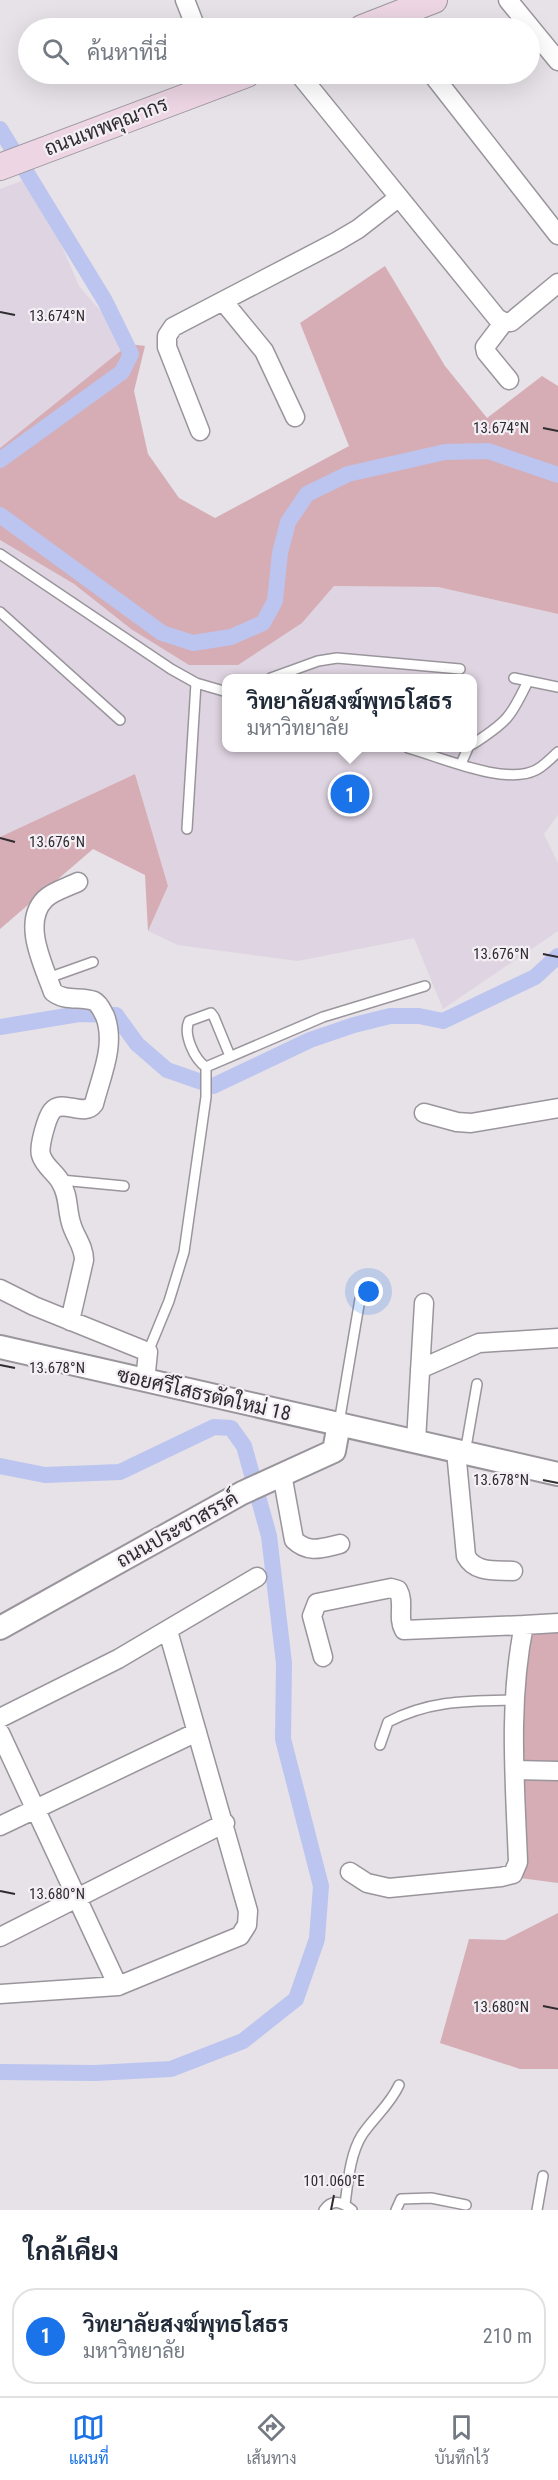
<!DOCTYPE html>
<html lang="th">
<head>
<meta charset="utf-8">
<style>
	body { margin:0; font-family:"Roboto Condensed",Sarabun,sans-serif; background:#f2f2f3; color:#1f2937 }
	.you { position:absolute; left:369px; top:1292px; width:21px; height:21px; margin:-15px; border:4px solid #fff; border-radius:50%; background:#1a73e8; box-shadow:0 0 0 9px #1a73e833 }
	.badge { display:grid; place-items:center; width:39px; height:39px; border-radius:50%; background:#1a73e8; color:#fff; font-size:20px; font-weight:700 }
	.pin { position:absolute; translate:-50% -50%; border:3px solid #fff; box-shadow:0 2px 6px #0006 }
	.popup { position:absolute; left:222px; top:674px; width:255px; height:78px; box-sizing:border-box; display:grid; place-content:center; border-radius:12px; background:#fff; filter:drop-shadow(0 2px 4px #0005); font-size:20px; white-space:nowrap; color:#747a83 }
	.popup b { font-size:22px; color:#1f2937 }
	.popup::after { content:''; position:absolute; left:50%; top:100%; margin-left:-12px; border:12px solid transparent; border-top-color:#fff }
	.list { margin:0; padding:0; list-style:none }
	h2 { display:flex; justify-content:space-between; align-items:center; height:78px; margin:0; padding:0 24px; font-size:26px }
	h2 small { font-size:20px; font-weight:400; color:#747a83 }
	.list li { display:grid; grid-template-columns:39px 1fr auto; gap:18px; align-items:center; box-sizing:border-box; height:96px; margin:0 12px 12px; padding:0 12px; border:2px solid #e0e1e3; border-radius:24px }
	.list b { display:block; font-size:22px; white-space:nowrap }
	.list p { margin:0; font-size:20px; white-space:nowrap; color:#747a83 }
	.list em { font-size:20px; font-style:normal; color:#747a83 }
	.icon { flex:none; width:33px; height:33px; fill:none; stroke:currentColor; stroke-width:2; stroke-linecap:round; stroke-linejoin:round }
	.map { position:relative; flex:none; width:558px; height:2210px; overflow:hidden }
	.search { position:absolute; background:#fff; box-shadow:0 6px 24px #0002; left:18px; right:18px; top:18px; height:66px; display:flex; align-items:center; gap:15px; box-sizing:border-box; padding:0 21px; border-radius:33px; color:#747a83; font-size:22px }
	.sheet { height:186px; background:#fff }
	nav { display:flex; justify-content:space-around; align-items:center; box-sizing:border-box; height:84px; border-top:2px solid #e0e1e3; background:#fff; font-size:16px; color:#747a83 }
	nav a { display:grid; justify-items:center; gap:3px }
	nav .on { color:#1a73e8 }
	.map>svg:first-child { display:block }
	.built { fill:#dfd5e2; fill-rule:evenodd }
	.green { fill:#d6adb5 }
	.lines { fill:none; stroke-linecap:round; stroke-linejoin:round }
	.canal { stroke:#bbc5ef; stroke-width:16 }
	.service-casing { stroke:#9a959c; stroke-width:12 }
	.minor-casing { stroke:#9a959c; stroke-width:21 }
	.tertiary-casing { stroke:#9a959c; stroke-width:26 }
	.secondary-casing { stroke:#9a959c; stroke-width:28 }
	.service { stroke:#fff; stroke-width:9 }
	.minor { stroke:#fff; stroke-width:18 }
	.tertiary { stroke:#fff; stroke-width:22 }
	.secondary { stroke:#edd5e4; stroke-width:26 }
	.ticks { fill:none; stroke:#2f2c2f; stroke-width:2 }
	.labels { text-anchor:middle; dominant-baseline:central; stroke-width:4.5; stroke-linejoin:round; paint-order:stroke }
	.street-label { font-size:20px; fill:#2f2c2f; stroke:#f4eef5 }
	.ticks-label { font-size:15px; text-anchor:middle; fill:#2f2c2f; stroke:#f4eef5; stroke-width:4.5; stroke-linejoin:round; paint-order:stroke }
</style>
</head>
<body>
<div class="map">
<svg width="558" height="2210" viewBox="0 0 558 2210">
	<rect width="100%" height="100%" fill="#e7e1e8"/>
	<!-- built -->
	<path class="built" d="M32 177 79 286 129 344 0 448V189Z
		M0 540 74 584 131 629 302 623 334 586 438 587 558 614V815L544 834 558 863V931L443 1009 414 938 298 961 178 945 148 931 168 886 135 774 0 837ZM227 678H473V748H227Z"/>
	<!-- green -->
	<path class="green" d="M385 266 445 366 487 418 542 376 558 386V614L438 587 334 586 302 623 238 665H189L131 629 74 584 0 540V448L129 344 145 346 134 391 148 454 179 498 215 518 349 446 300 323Z
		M135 774 168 886 148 931 145 875 93 849 0 929V837Z
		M558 1628V1765L520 1761 518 1709 532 1629Z
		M521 1776 558 1777V1883L520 1878Z
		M558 1913V2069H520L440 2043 469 1939 505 1940Z"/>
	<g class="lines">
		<!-- canal -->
		<path class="canal" d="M0 129 105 301 131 354 122 372 0 460
			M0 515 162 633 193 643 231 637 263 623 275 601 280 553 288 522 307 494 348 474 445 452 488 451 558 475
			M0 1027 79 1014 116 1015 137 1044 167 1070 213 1086 310 1040 354 1025 390 1016H419L443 1021 535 977 558 956
			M0 1466 45 1475 120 1472 214 1427 231 1428 244 1446 269 1536 284 1663 283 1739 321 1886 317 1939 296 1999 243 2041 171 2069 95 2073 0 2072"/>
		<!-- service casing -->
		<g class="service-casing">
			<path id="service" d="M0 554 171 669 196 683 227 692
				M0 612 120 720
				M271 678 318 661 337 658 460 669
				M514 678 558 687
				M473 744C507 722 511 717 528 681
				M408 748C441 757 505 786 536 770 544 766 551 758 558 752
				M461 764 468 748
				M187 829 196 683
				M48 978 93 962
				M206 1067 323 1017 425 986
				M61 1180 124 1186
				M148 1352 169 1301 184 1252 206 1097V1067C194 1059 183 1034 189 1021L211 1013 214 1017 230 1056
				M339 1423 360 1299
				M465 1453 477 1384
				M380 1745 388 1722C430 1700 468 1701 514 1700
				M345 2204C348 2182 350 2154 362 2135 374 2117 390 2105 399 2085
				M324 2210C332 2198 342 2202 352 2210
				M396 2210 401 2199 431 2198 466 2205
				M537 2210 543 2176"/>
		</g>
		<!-- minor casing -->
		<g class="minor-casing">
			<path id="minor" d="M185 0 196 28
				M508 0 558 61
				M299 74 497 318 504 322H511L558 283
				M432 74 558 235
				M223 301 264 351 295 417
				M504 322 485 347 486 352 509 380
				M200 431 167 347V336L173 327 336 242 358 229 398 198
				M424 1113 457 1122 471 1123 558 1108
				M0 1289 34 1306 148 1352 145 1381
				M70 1321 84 1260C84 1247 76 1238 72 1226 66 1210 70 1197 60 1181 55 1172 44 1166 41 1155 38 1148 47 1117 52 1111 62 1098 84 1118 94 1104 101 1076 116 1045 105 1016 102 1011 100 1004 94 1001 80 996 66 1002 53 992 44 966 21 923 45 899 53 891 68 887 78 882
				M420 1369 479 1343 558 1338
				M416 1441 424 1303
				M456 1451 466 1556C475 1573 495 1570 513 1571
				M282 1474 294 1540C309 1554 322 1548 340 1544
				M323 1657 312 1616 317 1603 391 1588 398 1590C405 1602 397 1618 404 1630L524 1625
				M0 1718 118 1659 257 1577
				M0 1733 118 1986
				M515 1770 558 1771
				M0 1826 197 1732
				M350 1872 367 1883 389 1888 501 1877 513 1874 518 1862C515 1782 508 1703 524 1625L558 1623
				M0 1937 225 1823
				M0 1994 118 1986 240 1936 247 1925 248 1911 168 1631"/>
		</g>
		<!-- tertiary casing -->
		<g class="tertiary-casing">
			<path id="tertiary" d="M0 1347 558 1474
				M0 1628 242 1493 334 1451 339 1424"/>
		</g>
		<!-- secondary casing -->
		<g class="secondary-casing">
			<path id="secondary" d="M362 28 434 0
				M0 167 247 74"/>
		</g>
		<!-- service -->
		<use href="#service" class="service"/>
		<!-- minor -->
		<use href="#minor" class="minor"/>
		<!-- tertiary -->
		<use href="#tertiary" class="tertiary"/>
		<!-- secondary -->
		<use href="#secondary" class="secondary"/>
	</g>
	<!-- ticks -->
	<path class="ticks" d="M0 312 15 315M543 428 558 431M0 838 15 842M543 954 558 957M0 1365 15 1368M543 1480 558 1483M0 1891 15 1894M543 2006 558 2009M331 2210 334 2195"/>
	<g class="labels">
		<!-- street labels -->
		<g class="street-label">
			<text transform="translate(106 126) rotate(-21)">ถนนเทพคุณากร</text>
			<text transform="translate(204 1394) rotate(13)">ซอยศรีโสธรตัดใหม่ 18</text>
			<text transform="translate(177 1529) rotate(-29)">ถนนประชาสรรค์</text>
		</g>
	</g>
	<g class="ticks-label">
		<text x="57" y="321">13.674°N</text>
		<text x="501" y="433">13.674°N</text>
		<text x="57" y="847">13.676°N</text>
		<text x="501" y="959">13.676°N</text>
		<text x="57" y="1373">13.678°N</text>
		<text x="501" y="1485">13.678°N</text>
		<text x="57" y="1899">13.680°N</text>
		<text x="501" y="2012">13.680°N</text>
		<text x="334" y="2186">101.060°E</text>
	</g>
</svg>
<div class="you"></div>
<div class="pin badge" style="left:350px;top:794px">1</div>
<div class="popup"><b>วิทยาลัยสงฆ์พุทธโสธร</b>มหาวิทยาลัย</div>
<div class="search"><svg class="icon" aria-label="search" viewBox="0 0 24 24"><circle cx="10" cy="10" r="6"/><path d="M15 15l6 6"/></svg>ค้นหาที่นี่</div>
</div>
<section class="sheet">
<h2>ใกล้เคียง<small></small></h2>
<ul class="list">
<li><span class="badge">1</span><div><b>วิทยาลัยสงฆ์พุทธโสธร</b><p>มหาวิทยาลัย</p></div><em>210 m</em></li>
</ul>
</section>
<nav>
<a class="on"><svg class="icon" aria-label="map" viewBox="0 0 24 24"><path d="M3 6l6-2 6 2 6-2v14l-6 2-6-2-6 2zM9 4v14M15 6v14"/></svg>แผนที่</a>
<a><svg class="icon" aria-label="directions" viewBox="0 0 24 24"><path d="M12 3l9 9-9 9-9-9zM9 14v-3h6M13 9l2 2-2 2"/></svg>เส้นทาง</a>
<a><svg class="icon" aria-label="saved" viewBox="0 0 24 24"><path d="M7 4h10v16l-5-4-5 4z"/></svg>บันทึกไว้</a>
</nav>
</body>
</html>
